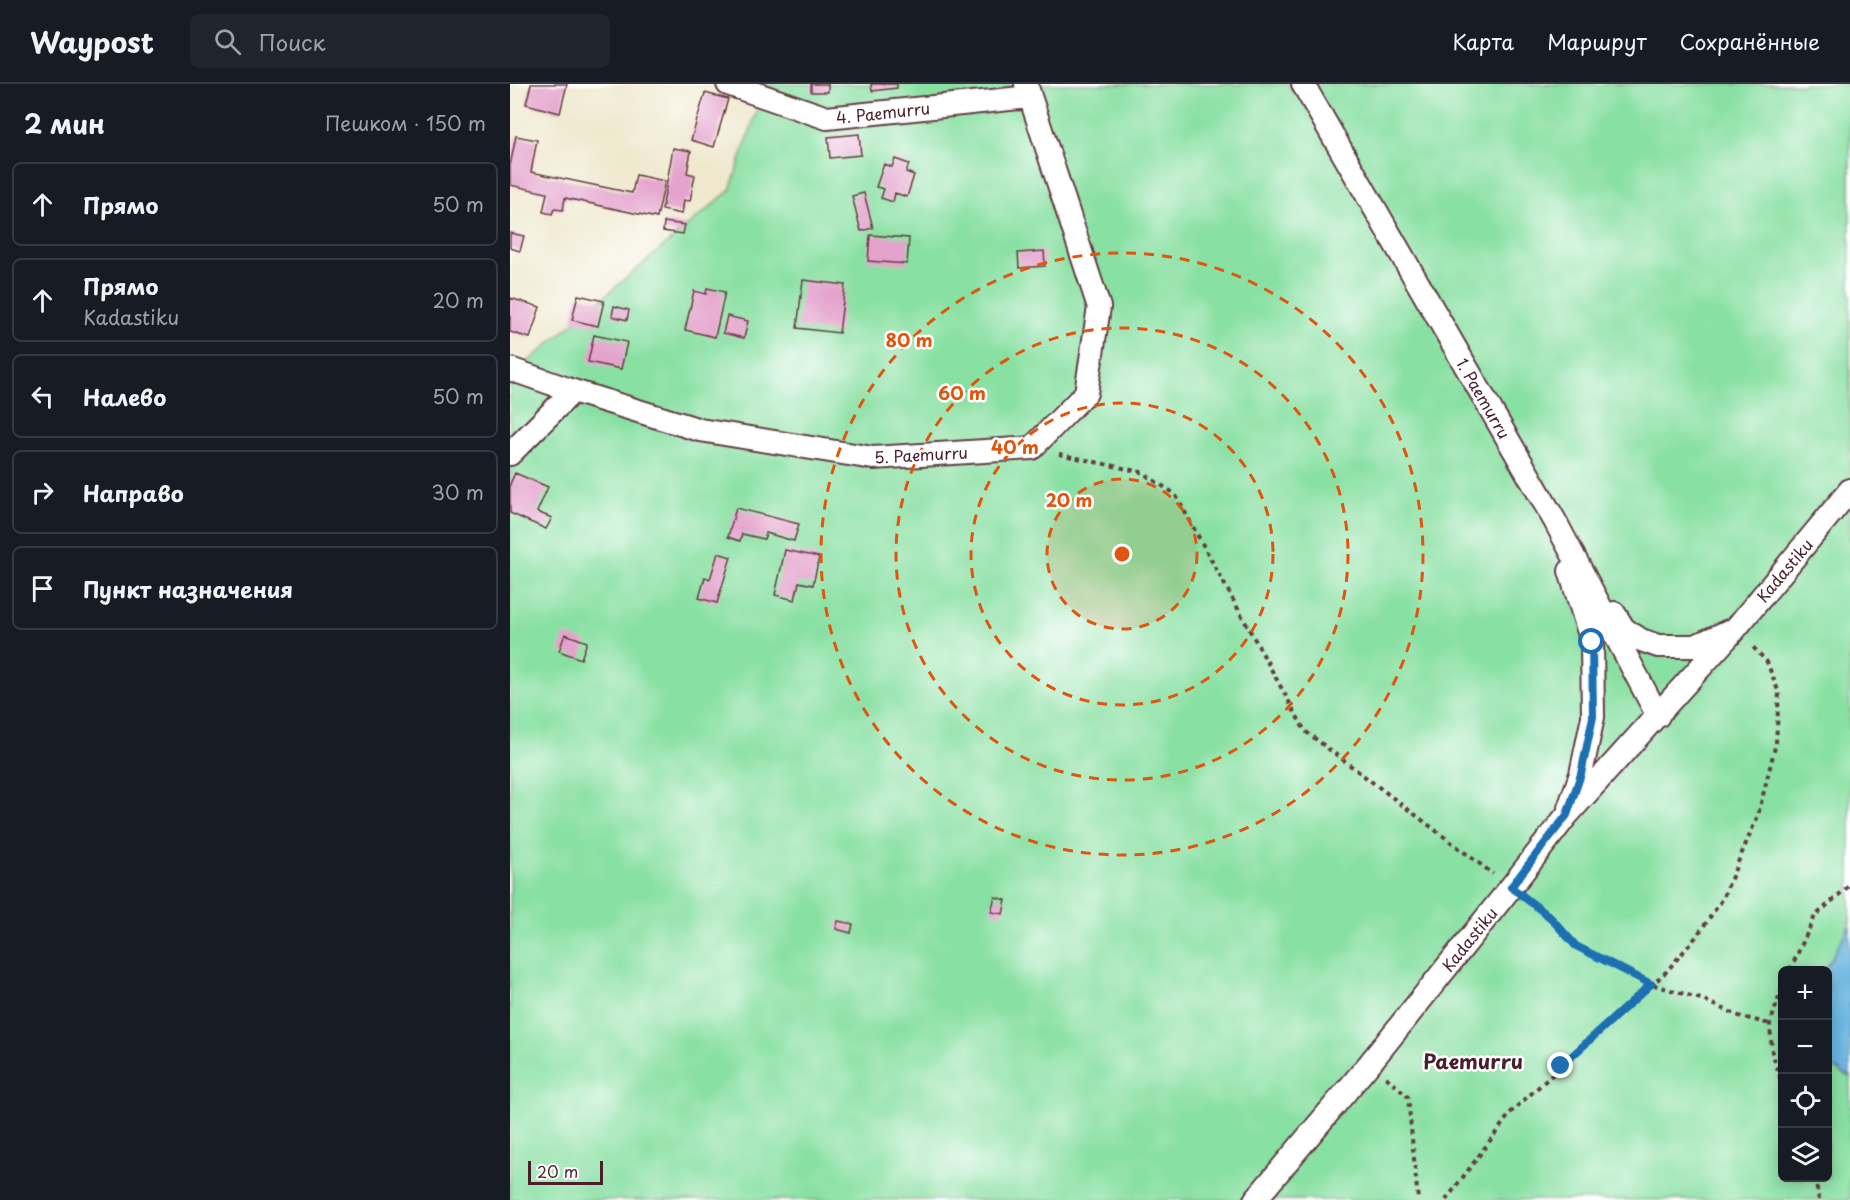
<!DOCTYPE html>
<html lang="ru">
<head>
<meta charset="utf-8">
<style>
	body { margin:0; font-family:"Playpen Sans",sans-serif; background:#20242c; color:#f1f3f6 }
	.controls { position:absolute; right:18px; bottom:18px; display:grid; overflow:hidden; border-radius:9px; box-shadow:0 3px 15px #0003 }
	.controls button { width:54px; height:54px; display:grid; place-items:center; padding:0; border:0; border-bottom:2px solid #363941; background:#171b24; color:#f1f3f6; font:30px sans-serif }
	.scale { position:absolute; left:18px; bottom:15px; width:75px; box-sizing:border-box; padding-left:6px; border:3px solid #4a1f2b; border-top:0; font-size:16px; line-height:21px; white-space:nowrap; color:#4a1f2b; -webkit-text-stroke:4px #fff; paint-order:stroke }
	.stop { position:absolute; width:18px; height:18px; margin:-14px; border:4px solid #1f6fb2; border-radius:50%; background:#fff }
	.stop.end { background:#1f6fb2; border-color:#fff; box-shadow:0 2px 6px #0008 }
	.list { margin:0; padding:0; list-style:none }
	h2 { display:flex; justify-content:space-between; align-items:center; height:78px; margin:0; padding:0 24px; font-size:26px }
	h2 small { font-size:20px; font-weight:400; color:#9ea1a6 }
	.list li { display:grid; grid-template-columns:39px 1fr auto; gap:18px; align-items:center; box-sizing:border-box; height:84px; margin:0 12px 12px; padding:0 12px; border:2px solid #363941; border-radius:9px }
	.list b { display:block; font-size:22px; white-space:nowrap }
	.list p { margin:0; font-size:20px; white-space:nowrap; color:#9ea1a6 }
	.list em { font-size:20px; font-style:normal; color:#9ea1a6 }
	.icon { flex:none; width:33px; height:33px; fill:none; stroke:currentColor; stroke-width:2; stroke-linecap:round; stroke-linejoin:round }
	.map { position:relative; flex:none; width:1340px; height:1116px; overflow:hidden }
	header { display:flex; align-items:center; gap:36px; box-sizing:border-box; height:84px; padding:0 30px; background:#171b24; border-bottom:2px solid #363941 }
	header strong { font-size:28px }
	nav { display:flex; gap:33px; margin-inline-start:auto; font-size:21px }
	.search { width:420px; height:54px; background:#20242c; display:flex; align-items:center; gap:15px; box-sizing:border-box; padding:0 21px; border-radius:9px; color:#9ea1a6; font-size:22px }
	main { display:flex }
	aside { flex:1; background:#171b24 }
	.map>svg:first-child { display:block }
	.green { fill:#89e0a3; stroke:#6a8067; stroke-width:1.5 }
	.water { fill:#67b5e1; stroke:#586a86; stroke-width:1.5 }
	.building { fill:#e4a2cc }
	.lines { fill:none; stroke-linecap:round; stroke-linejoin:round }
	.street-casing { stroke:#633d43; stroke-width:26 }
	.path { stroke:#633d43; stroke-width:4; stroke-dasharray:4.5 4.5; stroke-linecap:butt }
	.street { stroke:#fff; stroke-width:22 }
	.route { stroke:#1f6fb2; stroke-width:8 }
	.ring { fill:none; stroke:#e0560e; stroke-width:3; stroke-dasharray:10 8 }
	.labels { text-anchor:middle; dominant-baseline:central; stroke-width:5; stroke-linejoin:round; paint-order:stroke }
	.street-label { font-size:16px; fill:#4a1f2b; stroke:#fff }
	.quarter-label { font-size:20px; font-weight:bold; fill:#4a1f2b; stroke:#fff }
	.centre { fill:#e0560e; stroke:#fff; stroke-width:3 }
	.ring-label { font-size:18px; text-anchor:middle; font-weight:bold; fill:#e0560e; stroke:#fff; stroke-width:5; stroke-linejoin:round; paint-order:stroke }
</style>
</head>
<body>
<header>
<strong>Waypost</strong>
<div class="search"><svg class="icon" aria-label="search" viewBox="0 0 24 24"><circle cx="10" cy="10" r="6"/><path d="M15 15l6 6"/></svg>Поиск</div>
<nav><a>Карта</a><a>Маршрут</a><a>Сохранённые</a></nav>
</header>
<main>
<aside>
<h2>2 мин<small>Пешком · 150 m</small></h2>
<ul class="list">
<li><svg class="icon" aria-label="ahead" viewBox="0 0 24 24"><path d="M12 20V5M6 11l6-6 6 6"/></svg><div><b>Прямо</b></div><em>50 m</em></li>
<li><svg class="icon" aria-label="ahead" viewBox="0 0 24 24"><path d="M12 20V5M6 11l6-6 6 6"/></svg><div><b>Прямо</b><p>Kadastiku</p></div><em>20 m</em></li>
<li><svg class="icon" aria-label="left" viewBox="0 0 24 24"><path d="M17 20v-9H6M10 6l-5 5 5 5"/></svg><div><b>Налево</b></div><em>50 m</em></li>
<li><svg class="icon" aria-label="right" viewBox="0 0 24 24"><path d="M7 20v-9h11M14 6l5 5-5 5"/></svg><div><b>Направо</b></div><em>30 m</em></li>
<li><svg class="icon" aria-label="arrive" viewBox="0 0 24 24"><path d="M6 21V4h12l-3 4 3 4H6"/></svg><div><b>Пункт назначения</b></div></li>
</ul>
</aside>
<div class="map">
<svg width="1340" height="1116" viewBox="0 0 1340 1116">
	<rect width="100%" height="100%" fill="#fff"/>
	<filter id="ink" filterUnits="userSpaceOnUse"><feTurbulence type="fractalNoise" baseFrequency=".0167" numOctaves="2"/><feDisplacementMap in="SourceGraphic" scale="12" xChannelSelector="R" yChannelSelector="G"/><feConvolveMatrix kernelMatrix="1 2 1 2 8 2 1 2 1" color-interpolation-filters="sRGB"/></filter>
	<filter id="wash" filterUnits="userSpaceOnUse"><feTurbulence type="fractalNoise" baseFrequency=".008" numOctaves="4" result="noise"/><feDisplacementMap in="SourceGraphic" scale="24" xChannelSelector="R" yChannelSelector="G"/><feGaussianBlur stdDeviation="1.35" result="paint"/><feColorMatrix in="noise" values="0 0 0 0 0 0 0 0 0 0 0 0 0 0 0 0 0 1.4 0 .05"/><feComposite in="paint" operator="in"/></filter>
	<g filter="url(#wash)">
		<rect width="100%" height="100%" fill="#efe8cd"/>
		<!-- green -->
		<path class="green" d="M256 0H1340V840L1315 886H1272V1094H1318V976L1322 983 1340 993V1116H0V293L220 106Z"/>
		<!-- water -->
		<path class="water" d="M1340 840V993L1322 983 1318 976V886H1315Z"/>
		<g id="blocks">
			<!-- building -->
			<path class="building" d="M21 0H57L50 29 16 20Z
				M301 0H318V8H301Z
				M361 0H387V4L362 7Z
				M195 9 218 15 204 63 181 56Z
				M349 50 351 71 320 74 318 53Z
				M6 52 27 56 21 88 122 109 126 91 155 97 147 134 55 114 53 126 44 125 42 130 33 128 37 109 0 101V82Z
				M163 64 181 67 177 89 185 91 180 117 174 116 172 130 152 126Z
				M385 75 399 80 396 88 404 91 397 113 385 109 383 118 371 114 374 105 366 103 374 80 382 83Z
				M354 109 363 144 351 147 342 112Z
				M154 138 175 141 173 150 153 147Z
				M0 149 14 152 10 167 0 164Z
				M360 151 399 154 397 180 358 177Z
				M534 167 535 182 509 184 508 169Z
				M293 196 335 201 329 249 287 244Z
				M197 204 215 208 205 253 175 246 184 207 196 210Z
				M68 211 94 217 88 242 62 236Z
				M0 214 30 223 20 254 0 248Z
				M104 222 119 226 117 236 102 232Z
				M217 232 238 237 234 254 213 249Z
				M84 251 117 258 111 285 78 278Z
				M5 389 38 403 27 428 42 434 36 445 0 429V400Z
				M226 424 289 440 284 457 256 449 254 455 232 450 230 457 218 453Z
				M275 466 309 473 303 501 289 498 285 516 265 511Z
				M208 469 221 473 207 519 189 514 195 493 200 495Z
				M55 550 77 558 71 575 49 567Z
				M485 813 496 816 493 830 481 828Z
				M328 837 343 840 341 849 326 845Z"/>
		</g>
	</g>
	<g filter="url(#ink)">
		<use href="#blocks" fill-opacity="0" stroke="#633d43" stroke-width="1.5"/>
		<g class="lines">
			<!-- street casing -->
			<g class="street-casing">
				<path id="street" d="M218 0 317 34 520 13
					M793 0 1045 437 1148 632
					M0 285 63 307 190 346 363 374 522 364 576 309 589 223 516 0
					M0 370 63 307
					M1104 529 1114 545 1131 556 1148 562H1185L1219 547
					M1059 724 1071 690 1083 633 1082 558 1060 487
					M745 1116 860 979 1001 803 1057 731 1226 544 1340 406"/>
			</g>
			<!-- path -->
			<path class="path" d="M549 370 631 388 665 410 795 647 983 790
				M1018 816 1040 833 1066 862 1141 900 1194 916 1229 932 1260 940
				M1280 886 1305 832 1340 801
				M1272 904 1260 940 1262 968 1272 999
				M876 993 898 1013 908 1116
				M1305 1094 1309 1116
				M936 1116 1002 1027 1156 888 1186 853 1212 816 1248 731 1266 659 1269 609 1257 578 1241 561"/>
			<!-- street -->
			<use href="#street" class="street"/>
		</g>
	</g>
	<g class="lines" filter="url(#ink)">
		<!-- route -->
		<path class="route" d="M1051 982 1141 900 1066 862 1040 833 1001 803 1057 731 1071 690 1083 633 1082 558"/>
	</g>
	<!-- distance rings -->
	<circle cx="612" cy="470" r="75" fill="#e0560e" fill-opacity=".12"/>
	<g class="ring">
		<circle cx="612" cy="470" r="75"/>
		<circle cx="612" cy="470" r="151"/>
		<circle cx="612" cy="470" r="226"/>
		<circle cx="612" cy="470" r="301"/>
	</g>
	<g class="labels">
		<!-- street labels -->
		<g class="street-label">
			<text transform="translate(373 28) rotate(-6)">4. Paemurru</text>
			<text transform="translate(974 314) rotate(60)">1. Paemurru</text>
			<text transform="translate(411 370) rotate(-3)">5. Paemurru</text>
			<text transform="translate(1274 486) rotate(-50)">Kadastiku</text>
			<text transform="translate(959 855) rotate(-51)">Kadastiku</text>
		</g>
		<!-- quarter labels -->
		<g class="quarter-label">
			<text x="963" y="977">Paemurru</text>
		</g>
	</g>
	<circle cx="612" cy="470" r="9" class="centre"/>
	<g class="ring-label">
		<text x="399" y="263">80 m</text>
		<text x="452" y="316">60 m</text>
		<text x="505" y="370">40 m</text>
		<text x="559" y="423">20 m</text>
	</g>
</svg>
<div class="controls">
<button>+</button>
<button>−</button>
<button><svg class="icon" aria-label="locate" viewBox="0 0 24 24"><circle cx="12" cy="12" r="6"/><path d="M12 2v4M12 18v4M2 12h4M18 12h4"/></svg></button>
<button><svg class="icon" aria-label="layers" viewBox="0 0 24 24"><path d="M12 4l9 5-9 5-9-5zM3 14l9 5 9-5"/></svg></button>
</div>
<div class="scale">20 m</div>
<div class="stop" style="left:1082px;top:558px"></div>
<div class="stop end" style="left:1051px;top:982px"></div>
</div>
</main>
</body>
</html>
